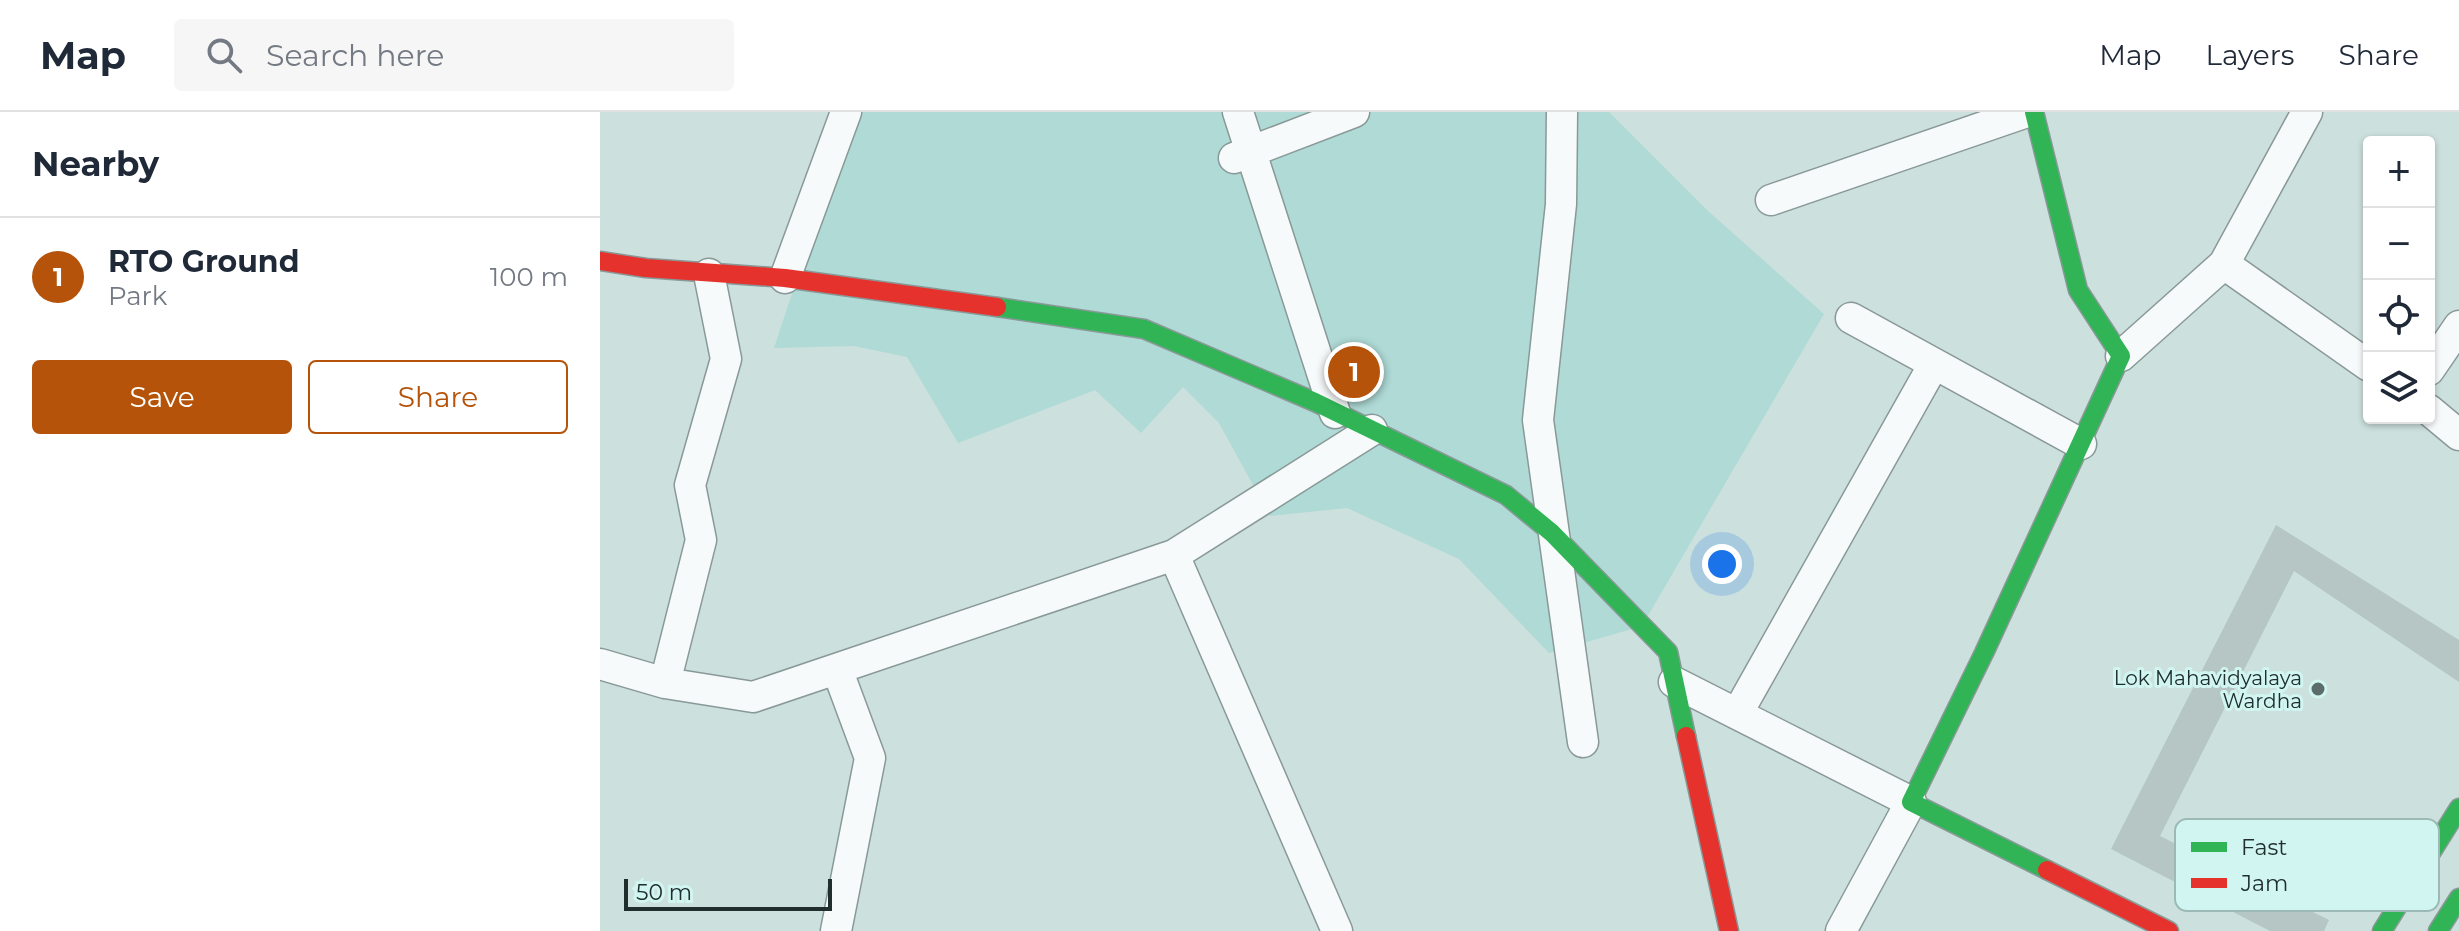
<!DOCTYPE html>
<html lang="en">
<head>
<meta charset="utf-8">
<style>
	body { margin:0; font-family:Montserrat,sans-serif; background:#f6f6f7; color:#1f2937 }
	.controls { position:absolute; right:24px; top:24px; display:grid; overflow:hidden; border-radius:8px; box-shadow:0 2px 6px #0004 }
	.controls button { width:72px; height:72px; display:grid; place-items:center; padding:0; border:0; border-bottom:2px solid #e0e1e3; background:#fff; color:#1f2937; font:40px sans-serif }
	.scale { position:absolute; left:24px; bottom:20px; width:208px; box-sizing:border-box; padding-left:8px; border:4px solid #202e2d; border-top:0; font-size:22px; line-height:28px; white-space:nowrap; color:#202e2d; -webkit-text-stroke:6px #d1f5f1; paint-order:stroke }
	.you { position:absolute; left:1122px; top:452px; width:28px; height:28px; margin:-20px; border:6px solid #fff; border-radius:50%; background:#1a73e8; box-shadow:0 0 0 12px #1a73e833 }
	.badge { display:grid; place-items:center; width:52px; height:52px; border-radius:50%; background:#b45309; color:#fff; font-size:26px; font-weight:700 }
	.pin { position:absolute; translate:-50% -50%; border:4px solid #fff; box-shadow:0 2px 8px #0006 }
	.list { margin:0; padding:0; list-style:none }
	h2 { display:flex; justify-content:space-between; align-items:center; height:104px; margin:0; padding:0 32px; font-size:34px }
	h2 small { font-size:26px; font-weight:400; color:#747a83 }
	.list li { display:grid; grid-template-columns:52px 1fr auto; gap:24px; align-items:center; box-sizing:border-box; height:120px; padding:0 32px; border-top:2px solid #e0e1e3 }
	.list b { display:block; font-size:30px; white-space:nowrap }
	.list p { margin:0; font-size:26px; white-space:nowrap; color:#747a83 }
	.list em { font-size:26px; font-style:normal; color:#747a83 }
	.actions { display:flex; gap:16px; padding:24px 32px }
	.actions a { flex:1; padding:18px 0; border:2px solid #b45309; border-radius:8px; text-align:center; font-size:28px; color:#b45309 }
	.actions .main { background:#b45309; color:#fff }
	.icon { flex:none; width:44px; height:44px; fill:none; stroke:currentColor; stroke-width:2; stroke-linecap:round; stroke-linejoin:round }
	.map { position:relative; flex:none; width:1859px; height:819px; overflow:hidden }
	header { display:flex; align-items:center; gap:48px; box-sizing:border-box; height:112px; padding:0 40px; background:#fff; border-bottom:2px solid #e0e1e3 }
	header strong { font-size:38px }
	nav { display:flex; gap:44px; margin-inline-start:auto; font-size:28px }
	.search { width:560px; height:72px; background:#f6f6f7; display:flex; align-items:center; gap:20px; box-sizing:border-box; padding:0 28px; border-radius:8px; color:#747a83; font-size:30px }
	main { display:flex }
	aside { flex:1; background:#fff }
	.map>svg:first-child { display:block }
	.green { fill:#afdad6 }
	.building { fill:#b5c6c4 }
	.lines { fill:none; stroke-linecap:round; stroke-linejoin:round }
	.street-casing { stroke:#899998; stroke-width:33 }
	.fast-casing { stroke:#899998; stroke-width:21 }
	.jam-casing { stroke:#899998; stroke-width:21 }
	.street { stroke:#f7fafa; stroke-width:30 }
	.fast { stroke:#30b455; stroke-width:18 }
	.jam { stroke:#e5322d; stroke-width:18 }
	.poi-dot { fill:#5c6c6b; stroke:#d1f5f1; stroke-width:3 }
	.labels { text-anchor:middle; dominant-baseline:central; stroke-width:6; stroke-linejoin:round; paint-order:stroke }
	.poi-label { font-size:20px; fill:#202e2d; stroke:#d1f5f1; text-anchor:end }
	.key { fill:#d1f5f1; stroke:#9cb9b6; stroke-width:2 }
	.key-label { font-size:22px; fill:#202e2d }
</style>
</head>
<body>
<header>
<strong>Map</strong>
<div class="search"><svg class="icon" aria-label="search" viewBox="0 0 24 24"><circle cx="10" cy="10" r="6"/><path d="M15 15l6 6"/></svg>Search here</div>
<nav><a>Map</a><a>Layers</a><a>Share</a></nav>
</header>
<main>
<aside>
<h2>Nearby<small></small></h2>
<ul class="list">
<li><span class="badge">1</span><div><b>RTO Ground</b><p>Park</p></div><em>100 m</em></li>
</ul>
<div class="actions"><a class="main">Save</a><a>Share</a></div>
</aside>
<div class="map">
<svg width="1859" height="819" viewBox="0 0 1859 819">
	<rect width="100%" height="100%" fill="#cce0de"/>
	<!-- green -->
	<path class="green" d="M252 0H1009L1108 99 1224 202 1042 514 949 541 859 447 747 396 670 404 619 311 583 275 541 321 495 278 358 331 307 245 254 234 174 236Z"/>
	<!-- building -->
	<path class="building" d="M1676 413 1859 528V570L1694 459 1560 724 1729 808 1724 819H1670L1511 737Z"/>
	<g class="lines">
		<!-- street casing -->
		<g class="street-casing">
			<path id="street" d="M638 0 735 301
				M962 0 961 92 938 308 983 630
				M1707 0 1624 152 1769 254
				M634 46 754 0
				M1171 88 1427 0
				M185 166 246 0
				M1251 206 1481 332
				M1521 244 1624 152
				M1829 258 1859 214
				M1829 298 1859 323
				M574 443 737 819
				M0 552 65 571 153 585 574 443 772 318
				M1074 570 1311 690 1241 819
				M65 571 101 428 90 373 126 247 109 162
				M1137 602 1334 252
				M236 819 270 646 237 557"/>
		</g>
		<!-- fast casing -->
		<g class="fast-casing">
			<path id="fast" d="M1434 0 1478 178 1521 244 1384 541 1311 690 1447 758
				M397 195 544 217 715 290 906 383 952 421 1068 540 1086 624
				M1782 819 1859 696
				M1838 819 1859 786"/>
		</g>
		<!-- jam casing -->
		<g class="jam-casing">
			<path id="jam" d="M0 149 46 156 185 166 397 195
				M1086 624 1129 819
				M1447 758 1569 819"/>
		</g>
		<!-- street -->
		<use href="#street" class="street"/>
		<!-- fast -->
		<use href="#fast" class="fast"/>
		<!-- jam -->
		<use href="#jam" class="jam"/>
	</g>
	<!-- markers -->
	<circle class="poi-dot" cx="1718" cy="577" r="8"/>
	<g class="labels">
		<!-- poi labels -->
		<g class="poi-label">
			<text x="1702" y="566">Lok Mahavidyalaya<tspan x="1702" dy="23">Wardha</tspan></text>
		</g>
	</g>
	<!-- legend -->
	<rect x="1575" y="707" width="264" height="92" rx="12" class="key"/>
	<rect x="1591" y="730" width="36" height="10" fill="#30b455"/>
	<rect x="1591" y="766" width="36" height="10" fill="#e5322d"/>
	<g class="key-label">
		<text x="1641" y="743">Fast</text>
		<text x="1641" y="779">Jam</text>
	</g>
</svg>
<div class="controls">
<button>+</button>
<button>−</button>
<button><svg class="icon" aria-label="locate" viewBox="0 0 24 24"><circle cx="12" cy="12" r="6"/><path d="M12 2v4M12 18v4M2 12h4M18 12h4"/></svg></button>
<button><svg class="icon" aria-label="layers" viewBox="0 0 24 24"><path d="M12 4l9 5-9 5-9-5zM3 14l9 5 9-5"/></svg></button>
</div>
<div class="scale">50 m</div>
<div class="you"></div>
<div class="pin badge" style="left:754px;top:260px">1</div>
</div>
</main>
</body>
</html>
